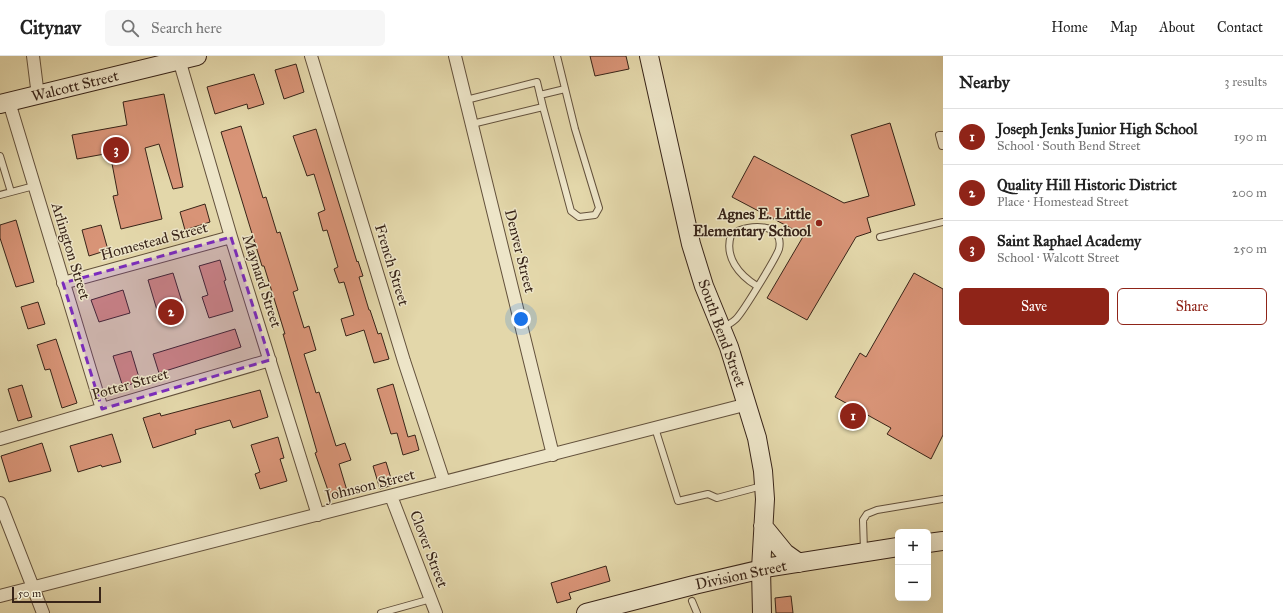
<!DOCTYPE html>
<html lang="en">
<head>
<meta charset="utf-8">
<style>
	body { margin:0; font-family:"IM FELL Great Primer",serif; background:#f6f6f6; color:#222 }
	.controls { position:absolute; right:12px; bottom:12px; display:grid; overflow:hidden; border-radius:6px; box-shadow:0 4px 16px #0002 }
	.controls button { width:36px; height:36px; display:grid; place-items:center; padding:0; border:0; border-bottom:1px solid #e0e0e0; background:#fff; color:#222; font:20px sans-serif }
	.scale { position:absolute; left:12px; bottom:10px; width:89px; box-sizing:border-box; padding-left:4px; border:2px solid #382418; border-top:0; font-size:11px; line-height:14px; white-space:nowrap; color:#382418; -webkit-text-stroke:3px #ede5c8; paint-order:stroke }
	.you { position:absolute; left:521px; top:263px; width:14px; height:14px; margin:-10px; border:3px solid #fff; border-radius:50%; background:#1a73e8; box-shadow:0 0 0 6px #1a73e833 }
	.badge { display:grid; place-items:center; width:26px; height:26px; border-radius:50%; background:#8f2418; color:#fff; font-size:13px; font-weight:700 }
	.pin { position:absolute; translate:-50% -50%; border:2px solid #fff; box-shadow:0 1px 4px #0006 }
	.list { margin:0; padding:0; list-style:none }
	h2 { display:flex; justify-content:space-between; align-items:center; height:52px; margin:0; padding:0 16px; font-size:17px }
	h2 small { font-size:13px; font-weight:400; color:#767676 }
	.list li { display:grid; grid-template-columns:26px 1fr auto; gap:12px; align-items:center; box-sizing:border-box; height:56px; padding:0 16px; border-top:1px solid #e0e0e0 }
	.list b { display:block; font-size:15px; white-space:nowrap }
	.list p { margin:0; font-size:13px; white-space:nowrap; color:#767676 }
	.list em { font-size:13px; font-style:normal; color:#767676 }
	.actions { display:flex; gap:8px; padding:12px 16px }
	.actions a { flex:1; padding:9px 0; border:1px solid #8f2418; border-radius:6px; text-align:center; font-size:14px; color:#8f2418 }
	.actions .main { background:#8f2418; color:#fff }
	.icon { flex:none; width:22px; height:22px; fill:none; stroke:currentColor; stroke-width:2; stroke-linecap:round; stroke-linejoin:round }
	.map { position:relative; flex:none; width:943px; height:557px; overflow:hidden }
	header { display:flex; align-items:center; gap:24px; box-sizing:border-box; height:56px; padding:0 20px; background:#fff; border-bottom:1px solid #e0e0e0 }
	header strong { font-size:19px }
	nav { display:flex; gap:22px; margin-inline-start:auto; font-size:14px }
	.search { width:280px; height:36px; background:#f6f6f6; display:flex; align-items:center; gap:10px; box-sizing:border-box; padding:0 14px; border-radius:6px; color:#767676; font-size:15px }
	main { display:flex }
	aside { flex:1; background:#fff }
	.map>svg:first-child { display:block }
	.building { fill:#d89477; stroke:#382418 }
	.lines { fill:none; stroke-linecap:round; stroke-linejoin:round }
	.lane-casing { stroke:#63513c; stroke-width:8 }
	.street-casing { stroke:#63513c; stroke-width:14 }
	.secondary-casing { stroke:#382418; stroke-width:20 }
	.lane { stroke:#ede5c8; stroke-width:6 }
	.street { stroke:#ede5c8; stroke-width:12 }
	.secondary { stroke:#ede5c8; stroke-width:18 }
	.marked { fill:#7b2cbf; fill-opacity:0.2; stroke:#7b2cbf; stroke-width:3; stroke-dasharray:8 5; stroke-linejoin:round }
	.poi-dot { fill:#8f2418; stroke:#ede5c8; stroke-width:1.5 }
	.labels { text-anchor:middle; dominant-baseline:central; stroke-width:3; stroke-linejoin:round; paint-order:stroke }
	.street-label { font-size:15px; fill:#382418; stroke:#ede5c8 }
	.poi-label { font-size:15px; font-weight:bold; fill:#382418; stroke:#ede5c8; text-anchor:end }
</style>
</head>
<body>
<header>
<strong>Citynav</strong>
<div class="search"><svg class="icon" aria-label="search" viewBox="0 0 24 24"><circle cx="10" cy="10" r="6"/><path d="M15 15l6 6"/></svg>Search here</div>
<nav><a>Home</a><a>Map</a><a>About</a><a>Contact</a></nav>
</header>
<main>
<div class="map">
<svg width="943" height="557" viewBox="0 0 943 557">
	<rect width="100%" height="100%" fill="#e3d7aa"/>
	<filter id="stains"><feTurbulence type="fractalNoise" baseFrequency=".005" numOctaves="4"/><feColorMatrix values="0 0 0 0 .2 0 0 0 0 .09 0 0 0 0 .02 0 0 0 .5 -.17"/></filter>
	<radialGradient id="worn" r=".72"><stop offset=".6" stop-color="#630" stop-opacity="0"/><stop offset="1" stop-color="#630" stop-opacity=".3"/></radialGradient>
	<!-- building -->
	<path class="building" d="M590 0H626L629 13 595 20Z
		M296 8 304 36 284 43 275 14Z
		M254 18 264 48 248 53 247 48 215 58 207 31Z
		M164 38 183 131 173 133 159 88 145 92 162 163 121 173 113 140 118 139 110 97 77 103 72 79 127 69 123 46Z
		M890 67 915 149 867 162 871 176 856 181 807 264 767 242 804 179 732 141 754 100 844 147 869 140 851 79Z
		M241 70 263 142 266 141 277 177 280 176 298 234 293 236 304 272 309 270 316 294 304 298 316 337 319 336 336 390 345 387 351 404 339 408 348 438 331 443 315 397 317 396 283 278H285L264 210H262L250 171 221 76Z
		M316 73 357 206 358 205 363 220 359 221 369 254H370L378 278 381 277 389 303 374 307 364 274 346 280 341 263 354 259 344 226 339 227 334 213 338 211 327 174 323 175 318 157 325 154 314 118 307 120 293 80Z
		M205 148 210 166 185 174 180 156Z
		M16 164 34 226 16 231 0 182V169Z
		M101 169 108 194 89 200 82 174Z
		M220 204 226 224 224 225 233 255 209 262 202 241 208 239 199 210Z
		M173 217 182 246 157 254 148 224Z
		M914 217 943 233V379L931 403 887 378 891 372 835 341 860 297 866 301Z
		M123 234 130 257 99 266 91 244Z
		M38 246 45 268 28 273 21 251Z
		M235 273 241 291 159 317 153 298Z
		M56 283 77 347 62 352 50 313 45 314 37 289Z
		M131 295 140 325 123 331 113 300Z
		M393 328 408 381 415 379 419 394 403 399 397 377 391 378 377 333Z
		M22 329 32 361 18 365 8 333Z
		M260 334 268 361 233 372 230 364 195 374 196 378 153 392 143 362 160 357 161 360Z
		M112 378 121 406 102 411 101 409 78 416 70 390Z
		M278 381 284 402 280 403 287 425 260 433 255 418 260 416 251 389Z
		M42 387 51 415 9 426 1 400Z
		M386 406 393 429 380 433 373 410Z
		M606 510 610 525 569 537 571 543 557 547 551 527Z
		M791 540 793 557H776L775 542Z"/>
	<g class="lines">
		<!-- lane casing -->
		<g class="lane-casing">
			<path id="lane" d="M540 39 565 33
				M466 44 537 26 543 51
				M472 68 543 51 571 155 579 161 595 159 599 152 575 73 557 0
				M942 90 939 79H943
				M0 100 11 136
				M0 139 34 130
				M880 181 943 166
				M723 272C727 269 732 267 736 263 743 256 776 202 779 193 785 166 748 168 734 177L731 179C724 201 739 219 757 230
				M655 372 678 445 708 438 717 442 762 430
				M864 495 863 464 867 458 877 454 943 443
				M692 545 697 557
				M381 557 431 543"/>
		</g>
		<!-- street casing -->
		<g class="street-casing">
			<path id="street" d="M33 0 38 40
				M178 0 231 181 318 459
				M311 0 404 305 444 426
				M455 0 553 399
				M9 46 102 353
				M63 227 231 181
				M0 383 270 304
				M391 440 436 557
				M0 447 43 557
				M0 540 748 348"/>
		</g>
		<!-- secondary casing -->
		<g class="secondary-casing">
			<path id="secondary" d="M649 0 691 188 704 230 729 291 757 382 763 415 765 443 761 513 762 557
				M0 48 197 0
				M763 470 785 497 799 507
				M928 487 943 485
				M586 557 694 529 771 511 898 491"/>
		</g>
		<!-- lane -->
		<use href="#lane" class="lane"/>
		<!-- street -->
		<use href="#street" class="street"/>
		<!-- secondary -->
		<use href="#secondary" class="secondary"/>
	</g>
	<!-- marked area -->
	<path class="marked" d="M231 181 270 304 102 353 63 227Z"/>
	<!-- markers -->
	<circle class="poi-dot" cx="819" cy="167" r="4"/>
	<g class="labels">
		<!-- street labels -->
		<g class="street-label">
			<text transform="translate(75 30) rotate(-14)">Walcott Street</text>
			<text transform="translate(154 185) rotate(-15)">Homestead Street</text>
			<text transform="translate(71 195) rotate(73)">Arlington Street</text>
			<text transform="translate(520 195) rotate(76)">Denver Street</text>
			<text transform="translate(392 209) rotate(73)">French Street</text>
			<text transform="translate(262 225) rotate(72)">Maynard Street</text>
			<text transform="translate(722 277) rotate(70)">South Bend Street</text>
			<text transform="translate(130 328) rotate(-16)">Potter Street</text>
			<text transform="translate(370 429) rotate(-14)">Johnson Street</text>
			<text transform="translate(429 493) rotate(69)">Clover Street</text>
			<text transform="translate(741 519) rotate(-12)">Division Street</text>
		</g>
		<!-- poi labels -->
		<g class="poi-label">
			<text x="811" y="158">Agnes E. Little<tspan x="811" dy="17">Elementary School</tspan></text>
		</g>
	</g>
	<rect width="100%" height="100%" filter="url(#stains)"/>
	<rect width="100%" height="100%" fill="url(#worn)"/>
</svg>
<div class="controls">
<button>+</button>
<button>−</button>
</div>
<div class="scale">50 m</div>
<div class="you"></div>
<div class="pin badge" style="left:853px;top:360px">1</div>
<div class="pin badge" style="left:171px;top:256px">2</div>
<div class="pin badge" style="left:116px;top:94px">3</div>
</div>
<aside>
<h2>Nearby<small>3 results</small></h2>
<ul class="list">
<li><span class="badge">1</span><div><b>Joseph Jenks Junior High School</b><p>School · South Bend Street</p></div><em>190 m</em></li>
<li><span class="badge">2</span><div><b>Quality Hill Historic District</b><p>Place · Homestead Street</p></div><em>200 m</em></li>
<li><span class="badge">3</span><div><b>Saint Raphael Academy</b><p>School · Walcott Street</p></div><em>250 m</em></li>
</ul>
<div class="actions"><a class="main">Save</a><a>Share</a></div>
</aside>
</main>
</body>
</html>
